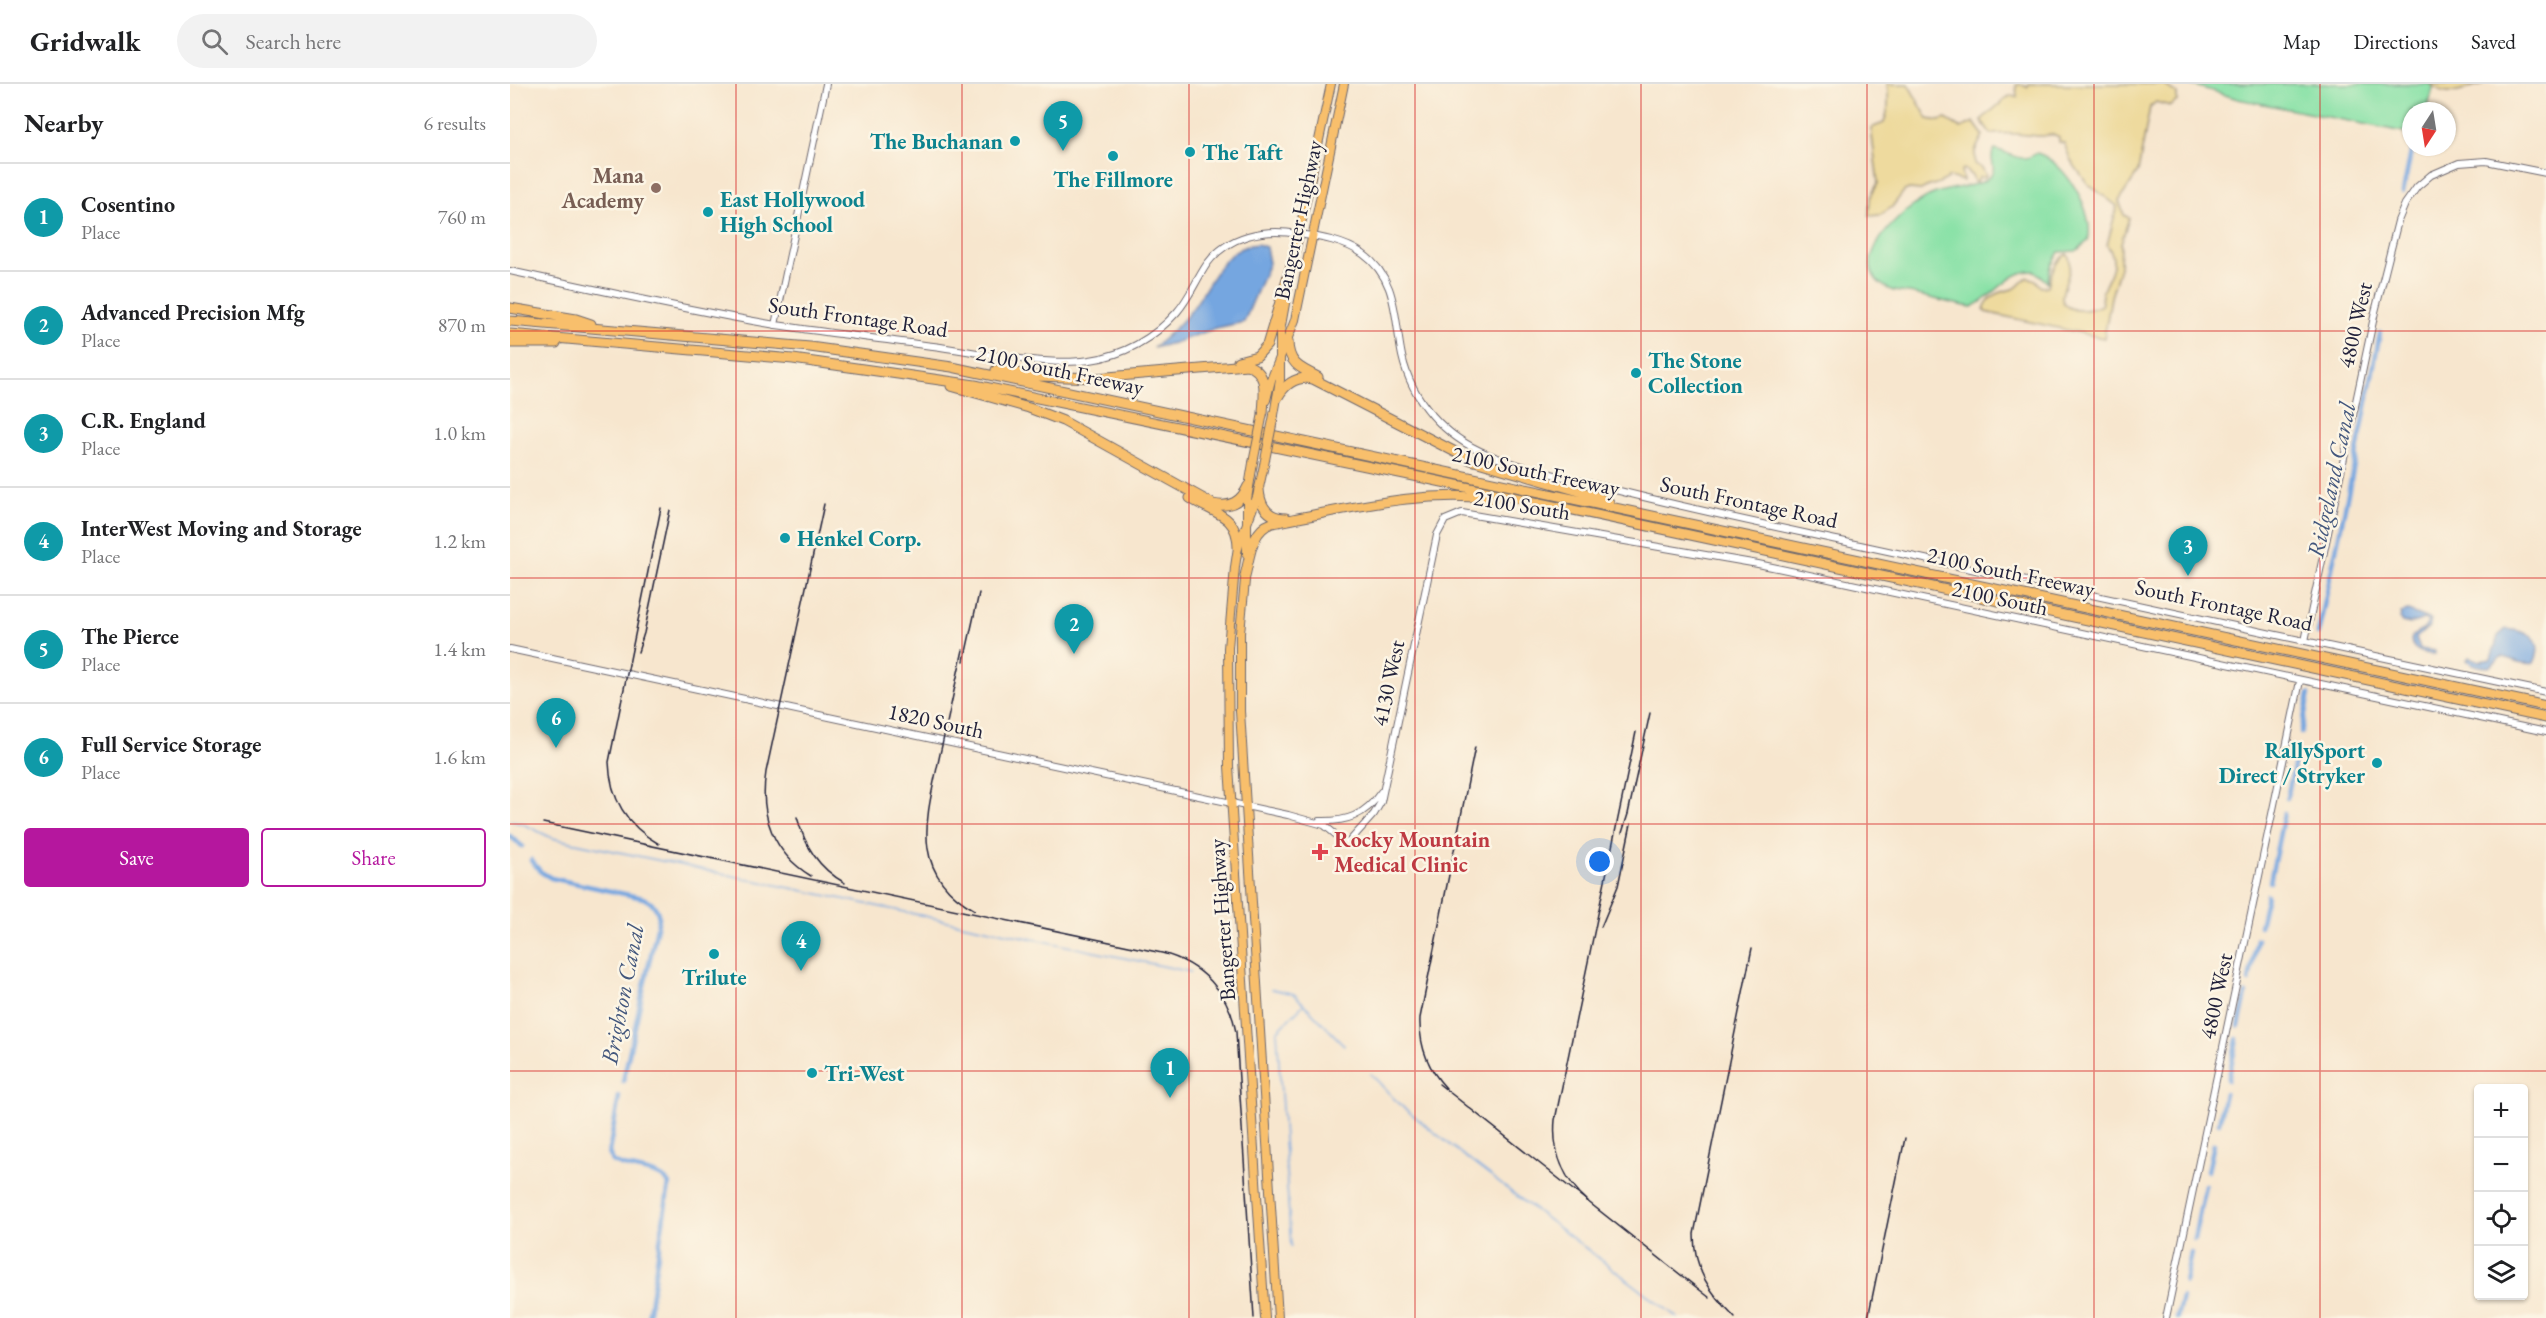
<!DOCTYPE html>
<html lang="en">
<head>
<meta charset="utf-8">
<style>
	body { margin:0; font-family:"EB Garamond",serif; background:#f2f2f2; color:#202124 }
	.controls { position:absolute; right:18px; bottom:18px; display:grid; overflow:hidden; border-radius:6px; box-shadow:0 2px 4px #0004 }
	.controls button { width:54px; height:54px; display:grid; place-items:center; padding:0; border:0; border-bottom:2px solid #e0e0e0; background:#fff; color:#202124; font:30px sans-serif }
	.compass { position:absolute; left:1892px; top:18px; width:54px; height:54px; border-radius:50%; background:#fff; box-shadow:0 2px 4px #0004; rotate:192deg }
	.you { position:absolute; left:1090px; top:778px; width:21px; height:21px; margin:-15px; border:4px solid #fff; border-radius:50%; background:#1a73e8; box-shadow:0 0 0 9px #1a73e833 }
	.badge { display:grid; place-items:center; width:39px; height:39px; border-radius:50%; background:#b5179e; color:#fff; font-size:20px; font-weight:700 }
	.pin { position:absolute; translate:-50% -50px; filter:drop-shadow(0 2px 3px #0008) }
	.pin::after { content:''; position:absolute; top:32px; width:21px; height:18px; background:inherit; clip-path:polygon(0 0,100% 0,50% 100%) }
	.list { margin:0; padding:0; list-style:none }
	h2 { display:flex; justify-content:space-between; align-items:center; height:78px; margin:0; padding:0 24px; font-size:26px }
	h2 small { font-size:20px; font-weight:400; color:#757577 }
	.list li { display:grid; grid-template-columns:39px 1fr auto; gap:18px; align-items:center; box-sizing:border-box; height:108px; padding:0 24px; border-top:2px solid #e0e0e0 }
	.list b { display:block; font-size:22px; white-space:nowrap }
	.list p { margin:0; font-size:20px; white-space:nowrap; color:#757577 }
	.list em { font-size:20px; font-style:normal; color:#757577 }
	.actions { display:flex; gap:12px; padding:18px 24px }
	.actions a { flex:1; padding:14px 0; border:2px solid #b5179e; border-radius:6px; text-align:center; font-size:21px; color:#b5179e }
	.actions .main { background:#b5179e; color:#fff }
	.icon { flex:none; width:33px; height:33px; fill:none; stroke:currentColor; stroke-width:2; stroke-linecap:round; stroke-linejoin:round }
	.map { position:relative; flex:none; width:2036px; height:1234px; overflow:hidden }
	header { display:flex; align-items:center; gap:36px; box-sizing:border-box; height:84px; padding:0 30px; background:#fff; border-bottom:2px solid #e0e0e0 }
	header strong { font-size:28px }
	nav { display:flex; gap:33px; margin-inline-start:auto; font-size:21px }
	.search { width:420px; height:54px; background:#f2f2f2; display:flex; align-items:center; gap:15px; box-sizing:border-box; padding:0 21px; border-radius:33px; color:#757577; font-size:22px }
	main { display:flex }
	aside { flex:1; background:#fff }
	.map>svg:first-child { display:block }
	.green { fill:#87e1a6; stroke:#548270; stroke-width:1.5 }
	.sand { fill:#eeda9e; stroke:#887e6c; stroke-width:1.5 }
	.water { fill:#74a6e0; stroke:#4b648e; stroke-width:1.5 }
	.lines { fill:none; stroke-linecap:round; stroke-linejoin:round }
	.stream { stroke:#74a6e0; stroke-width:1.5 }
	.canal { stroke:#74a6e0; stroke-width:4.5 }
	.tertiary-casing { stroke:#6d676e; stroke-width:8 }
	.trunk-casing { stroke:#6d676e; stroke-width:10 }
	.motorway-casing { stroke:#6d676e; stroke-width:11 }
	.tertiary { stroke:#fff; stroke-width:6 }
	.trunk { stroke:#f8bf6c; stroke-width:8 }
	.motorway { stroke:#f8bf6c; stroke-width:9 }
	.rail { stroke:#22223b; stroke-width:1.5 }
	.trunk-bridge-casing { stroke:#6d676e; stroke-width:10; stroke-linecap:butt }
	.trunk-bridge { stroke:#f8bf6c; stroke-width:8 }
	.grid { fill:none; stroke:#d62828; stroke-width:1.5; stroke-opacity:0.55 }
	.culture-dot { fill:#0f9aa8; stroke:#fcf5e5; stroke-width:2 }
	.education-dot { fill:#8d6e63; stroke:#fcf5e5; stroke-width:2 }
	.health-dot { fill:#e0444e; stroke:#fcf5e5; stroke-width:2 }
	.labels { text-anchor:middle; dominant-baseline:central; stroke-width:5; stroke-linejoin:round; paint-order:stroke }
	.culture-label { font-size:22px; font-weight:bold; fill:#0d838f; stroke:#fcf5e5; text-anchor:start }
	.education-label { font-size:22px; font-weight:bold; fill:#785e54; stroke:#fcf5e5; text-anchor:end }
	.street-label { font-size:22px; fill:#22223b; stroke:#fcf5e5 }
	.health-label { font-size:22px; font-weight:bold; fill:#be3a42; stroke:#fcf5e5; text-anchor:start }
	.water-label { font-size:24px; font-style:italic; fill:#43577d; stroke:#fcf5e5 }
</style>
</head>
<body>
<header>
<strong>Gridwalk</strong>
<div class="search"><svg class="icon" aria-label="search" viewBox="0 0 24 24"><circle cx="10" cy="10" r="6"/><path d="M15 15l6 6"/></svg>Search here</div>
<nav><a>Map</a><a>Directions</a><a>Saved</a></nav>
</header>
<main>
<aside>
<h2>Nearby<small>6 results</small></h2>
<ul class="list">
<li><span class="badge" style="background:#0f9aa8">1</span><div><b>Cosentino</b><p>Place</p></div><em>760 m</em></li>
<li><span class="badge" style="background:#0f9aa8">2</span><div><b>Advanced Precision Mfg</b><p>Place</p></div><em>870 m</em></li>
<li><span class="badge" style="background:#0f9aa8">3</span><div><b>C.R. England</b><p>Place</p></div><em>1.0 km</em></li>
<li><span class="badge" style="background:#0f9aa8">4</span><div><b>InterWest Moving and Storage</b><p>Place</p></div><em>1.2 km</em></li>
<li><span class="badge" style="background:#0f9aa8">5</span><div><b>The Pierce</b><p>Place</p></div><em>1.4 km</em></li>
<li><span class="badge" style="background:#0f9aa8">6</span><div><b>Full Service Storage</b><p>Place</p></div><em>1.6 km</em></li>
</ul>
<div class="actions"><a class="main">Save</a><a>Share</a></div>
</aside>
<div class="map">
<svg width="2036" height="1234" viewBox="0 0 2036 1234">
	<rect width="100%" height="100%" fill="#fcf5e5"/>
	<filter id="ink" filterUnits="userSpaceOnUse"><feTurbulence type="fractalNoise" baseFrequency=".0167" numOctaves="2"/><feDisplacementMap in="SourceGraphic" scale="12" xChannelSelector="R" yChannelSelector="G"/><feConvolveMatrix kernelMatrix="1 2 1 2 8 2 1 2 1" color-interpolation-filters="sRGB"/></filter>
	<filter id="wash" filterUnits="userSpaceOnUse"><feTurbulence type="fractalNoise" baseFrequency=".008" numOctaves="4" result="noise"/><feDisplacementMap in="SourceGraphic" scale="24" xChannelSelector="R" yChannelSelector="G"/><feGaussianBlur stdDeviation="1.35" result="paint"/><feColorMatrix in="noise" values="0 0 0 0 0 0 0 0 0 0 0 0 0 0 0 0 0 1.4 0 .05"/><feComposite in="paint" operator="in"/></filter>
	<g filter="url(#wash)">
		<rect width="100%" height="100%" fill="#f7e6ce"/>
		<!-- green -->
		<path class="green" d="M1679 0H1924L1917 27H1901L1899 49 1728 15Z
			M1484 65C1501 68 1510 81 1527 69 1555 77 1586 129 1578 157L1566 167 1549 168 1541 182 1537 198 1525 187C1499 185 1484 214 1462 223 1441 220 1420 213 1399 209 1393 208 1386 208 1381 206 1328 182 1393 124 1421 111 1437 104 1454 104 1470 99 1495 86 1476 80 1484 65Z"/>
		<!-- sand -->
		<path class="sand" d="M1377 0H1398L1418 35 1429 37 1436 35 1451 44 1464 38 1465 40 1473 51 1465 67V80L1473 85 1476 92 1473 94 1470 92 1467 98H1464L1463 93 1454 85 1451 87 1453 97 1439 93C1431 101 1420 100 1411 106L1399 105 1394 107 1382 123 1370 131 1359 132 1360 114 1368 99 1361 44 1374 39C1379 25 1379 15 1377 0Z
			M1510 0 1517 3 1519 0H1653L1667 10V17L1660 22 1646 18 1640 23 1628 88 1609 117 1614 131 1619 134 1611 159 1610 183 1601 213 1594 254 1475 228 1474 226C1477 211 1491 208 1503 205 1509 203 1512 196 1518 193L1526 196 1531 203 1538 202C1540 190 1546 175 1557 170 1570 186 1538 216 1560 224 1571 229 1583 225 1592 221 1587 199 1615 187 1597 161L1607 122 1577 99 1561 77 1554 59 1549 58V53C1541 48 1539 52 1531 52 1512 51 1501 48 1481 50L1471 36 1498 13 1502 11 1507 13 1506 1Z
			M1920 0H1973C1953 4 1939 16 1920 0Z"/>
		<!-- water -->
		<path class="water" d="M747 160 756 163 759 179 734 238 706 244 664 259 643 264C656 253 670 241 680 228 700 203 711 163 747 160Z
			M1898 527 1921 536 1920 542 1906 554 1910 565 1925 567V570C1913 570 1898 566 1902 552L1914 545 1918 538 1914 535 1900 540 1892 538 1890 535 1891 529Z
			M1996 545C2017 547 2036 554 2024 579 2013 582 2002 574 1991 573L1979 583C1971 583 1963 582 1957 576L1959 573 1970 577 1981 575 1988 552Z"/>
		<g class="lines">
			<!-- stream -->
			<path class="stream" d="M0 737 13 740 42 754 681 888
				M762 905 784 910 834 961
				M861 990 889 1020 959 1076 1168 1234
				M781 1163 767 947 793 921"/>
			<!-- canal -->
			<path class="canal" d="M1893 108 1902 63
				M1808 550 1852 344 1870 249
				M1791 649 1799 610
				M1777 714 1787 668
				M0 752 12 762
				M21 776 31 788 41 794 133 814C143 819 147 823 149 834L113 997
				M1760 798 1774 729
				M1750 842 1757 811
				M1739 897 1747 855
				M1729 942 1736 910
				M1718 996 1727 955
				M109 1012 99 1068 102 1077C117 1087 150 1085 159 1100L138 1234
				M1709 1039 1715 1009
				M1698 1087 1704 1060
				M1684 1155 1695 1101
				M1675 1198 1681 1169
				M1667 1234 1672 1213"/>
		</g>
	</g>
	<g filter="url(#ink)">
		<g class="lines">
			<!-- tertiary casing -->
			<g class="tertiary-casing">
				<path id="tertiary" d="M0 187C88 206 177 226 266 241 318 249 371 255 423 262 468 268 536 283 580 276 615 271 644 254 667 228 680 213 686 196 697 180 718 151 755 144 788 150 810 153 835 157 853 170 888 195 884 234 892 272 902 317 935 353 977 370 1012 384 1050 392 1086 401 1173 424 1262 442 1350 461 1579 511 1807 560 2036 608
					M265 241 316 0
					M1795 557 1865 228 1888 137 1895 120 1907 103 1921 91 1949 79 1976 77 2036 89
					M0 565 778 731 814 741 837 760 864 730 871 718 927 451 935 436 952 429 1248 480 2036 648
					M809 737C836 738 855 732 871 708
					M1656 1234 1790 597"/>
			</g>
			<!-- trunk casing -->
			<g class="trunk-casing">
				<path id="trunk" d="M784 173 821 0
					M756 316 761 296 785 236 834 0
					M764 331 770 296V247L778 203
					M754 381 747 413 728 463 725 483 718 564 719 682 755 1234
					M737 470V415L743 379
					M736 486 730 549V627L768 1234"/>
			</g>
			<!-- motorway casing -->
			<g class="motorway-casing">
				<path id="motorway" d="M0 224 66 235 81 240
					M0 237 300 263 442 283 2036 622
					M0 250 283 275 465 301 904 392 2036 634
					M778 257C778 279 789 284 808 293
					M0 259H46
					M728 277 747 272 757 261 785 168
					M486 286 526 292 586 294 737 281C759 288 754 310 753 329
					M441 302 519 324 553 337 703 420C720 424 731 418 738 402
					M768 313C776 299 787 292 803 295L961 376 1083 411 1099 418
					M749 405C750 422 758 434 776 434
					M680 414C702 429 728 430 728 463
					M735 492C740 473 741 446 762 439 840 425 908 405 988 415"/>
			</g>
			<!-- tertiary -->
			<use href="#tertiary" class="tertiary"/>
			<!-- trunk -->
			<use href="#trunk" class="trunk"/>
			<!-- motorway -->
			<use href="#motorway" class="motorway"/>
			<!-- rail -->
			<path class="rail" d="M453 566C445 601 438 636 430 670 417 732 397 788 465 826
				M128 568 134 549 160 426
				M454 577 469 509
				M287 733C295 762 308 784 335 799
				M33 739 652 869C691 879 719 908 726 948L744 1234
				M1112 749 1118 730 1140 629
				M149 760C117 742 100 714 99 678L151 424
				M301 792C263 769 249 731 256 688L314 420
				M1091 843 1108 802 1121 740
				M929 1000 1200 1214
				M936 1004C918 985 909 961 910 934L965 663
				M1078 1117C1054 1096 1042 1068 1045 1036L1126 648
				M1225 1234C1200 1209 1184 1186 1184 1150L1242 864
				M1358 1234 1395 1054"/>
			<!-- trunk-bridge casing -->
			<g class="trunk-bridge-casing">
				<path id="trunk-bridge" d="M743 379 753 329
					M754 381 764 331"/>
			</g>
			<!-- trunk-bridge -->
			<use href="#trunk-bridge" class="trunk-bridge"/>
		</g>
	</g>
	<!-- grid -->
	<path class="grid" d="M226 0V1234M452 0V1234M679 0V1234M905 0V1234M1131 0V1234M1357 0V1234M1584 0V1234M1810 0V1234M0 247H2036M0 494H2036M0 740H2036M0 987H2036"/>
	<!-- markers -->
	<g class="culture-dot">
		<circle cx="505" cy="57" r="6"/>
		<circle cx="680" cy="68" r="6"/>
		<circle cx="603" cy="72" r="6"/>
		<circle cx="198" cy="128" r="6"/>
		<circle cx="1126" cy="289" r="6"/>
		<circle cx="275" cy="454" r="6"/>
		<circle cx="1867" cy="679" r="6"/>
		<circle cx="204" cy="870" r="6"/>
		<circle cx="302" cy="989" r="6"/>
	</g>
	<circle class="education-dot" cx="146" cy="104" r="6"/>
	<path class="health-dot" d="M807 759h6v6h6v6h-6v6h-6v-6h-6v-6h6z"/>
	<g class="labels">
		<!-- culture labels -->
		<g class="culture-label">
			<text x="493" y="57" text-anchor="end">The Buchanan</text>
			<text x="692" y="68">The Taft</text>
			<text x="603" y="95" text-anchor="middle">The Fillmore</text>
			<text x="210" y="115">East Hollywood<tspan x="210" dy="25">High School</tspan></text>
			<text x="1138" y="276">The Stone<tspan x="1138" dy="25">Collection</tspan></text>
			<text x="287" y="454">Henkel Corp.</text>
			<text x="1855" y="666" text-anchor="end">RallySport<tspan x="1855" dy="25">Direct / Stryker</tspan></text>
			<text x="204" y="893" text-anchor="middle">Trilute</text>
			<text x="314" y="989">Tri-West</text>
		</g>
		<!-- education labels -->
		<g class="education-label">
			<text x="134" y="91">Mana<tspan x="134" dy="25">Academy</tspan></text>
		</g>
		<!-- street labels -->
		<g class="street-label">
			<text transform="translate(788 136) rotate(-78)">Bangerter Highway</text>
			<text transform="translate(348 233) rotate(8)">South Frontage Road</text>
			<text transform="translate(1845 241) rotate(-77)">4800 West</text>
			<text transform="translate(550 286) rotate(12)">2100 South Freeway</text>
			<text transform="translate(1026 387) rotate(12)">2100 South Freeway</text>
			<text transform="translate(1239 418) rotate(12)">South Frontage Road</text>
			<text transform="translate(1012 421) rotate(9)">2100 South</text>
			<text transform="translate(1501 488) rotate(12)">2100 South Freeway</text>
			<text transform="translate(1490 514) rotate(12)">2100 South</text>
			<text transform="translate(1714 521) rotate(12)">South Frontage Road</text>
			<text transform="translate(878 599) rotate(-78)">4130 West</text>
			<text transform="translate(426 637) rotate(12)">1820 South</text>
			<text transform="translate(712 836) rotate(-94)">Bangerter Highway</text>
			<text transform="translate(1706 912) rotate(-78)">4800 West</text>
		</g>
		<!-- health labels -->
		<g class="health-label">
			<text x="824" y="755">Rocky Mountain<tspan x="824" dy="25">Medical Clinic</tspan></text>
		</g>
		<!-- water labels -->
		<g class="water-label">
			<text transform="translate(1821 396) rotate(-78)">Ridgeland Canal</text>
			<text transform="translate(112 910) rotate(-79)">Brighton Canal</text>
		</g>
	</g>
</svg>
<div class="controls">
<button>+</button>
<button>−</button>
<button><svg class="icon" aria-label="locate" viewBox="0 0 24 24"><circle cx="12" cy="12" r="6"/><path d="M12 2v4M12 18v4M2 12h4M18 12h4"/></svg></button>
<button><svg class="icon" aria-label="layers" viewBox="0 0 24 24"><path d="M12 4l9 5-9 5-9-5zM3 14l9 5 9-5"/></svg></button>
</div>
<svg class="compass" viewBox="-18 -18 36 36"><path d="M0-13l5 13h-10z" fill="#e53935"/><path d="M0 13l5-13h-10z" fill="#757577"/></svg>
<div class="you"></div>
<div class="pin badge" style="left:660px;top:1014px;background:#0f9aa8">1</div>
<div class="pin badge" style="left:564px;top:570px;background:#0f9aa8">2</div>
<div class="pin badge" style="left:1678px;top:492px;background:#0f9aa8">3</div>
<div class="pin badge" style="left:291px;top:887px;background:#0f9aa8">4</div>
<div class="pin badge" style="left:553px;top:67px;background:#0f9aa8">5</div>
<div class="pin badge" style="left:46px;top:664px;background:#0f9aa8">6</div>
</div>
</main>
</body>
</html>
